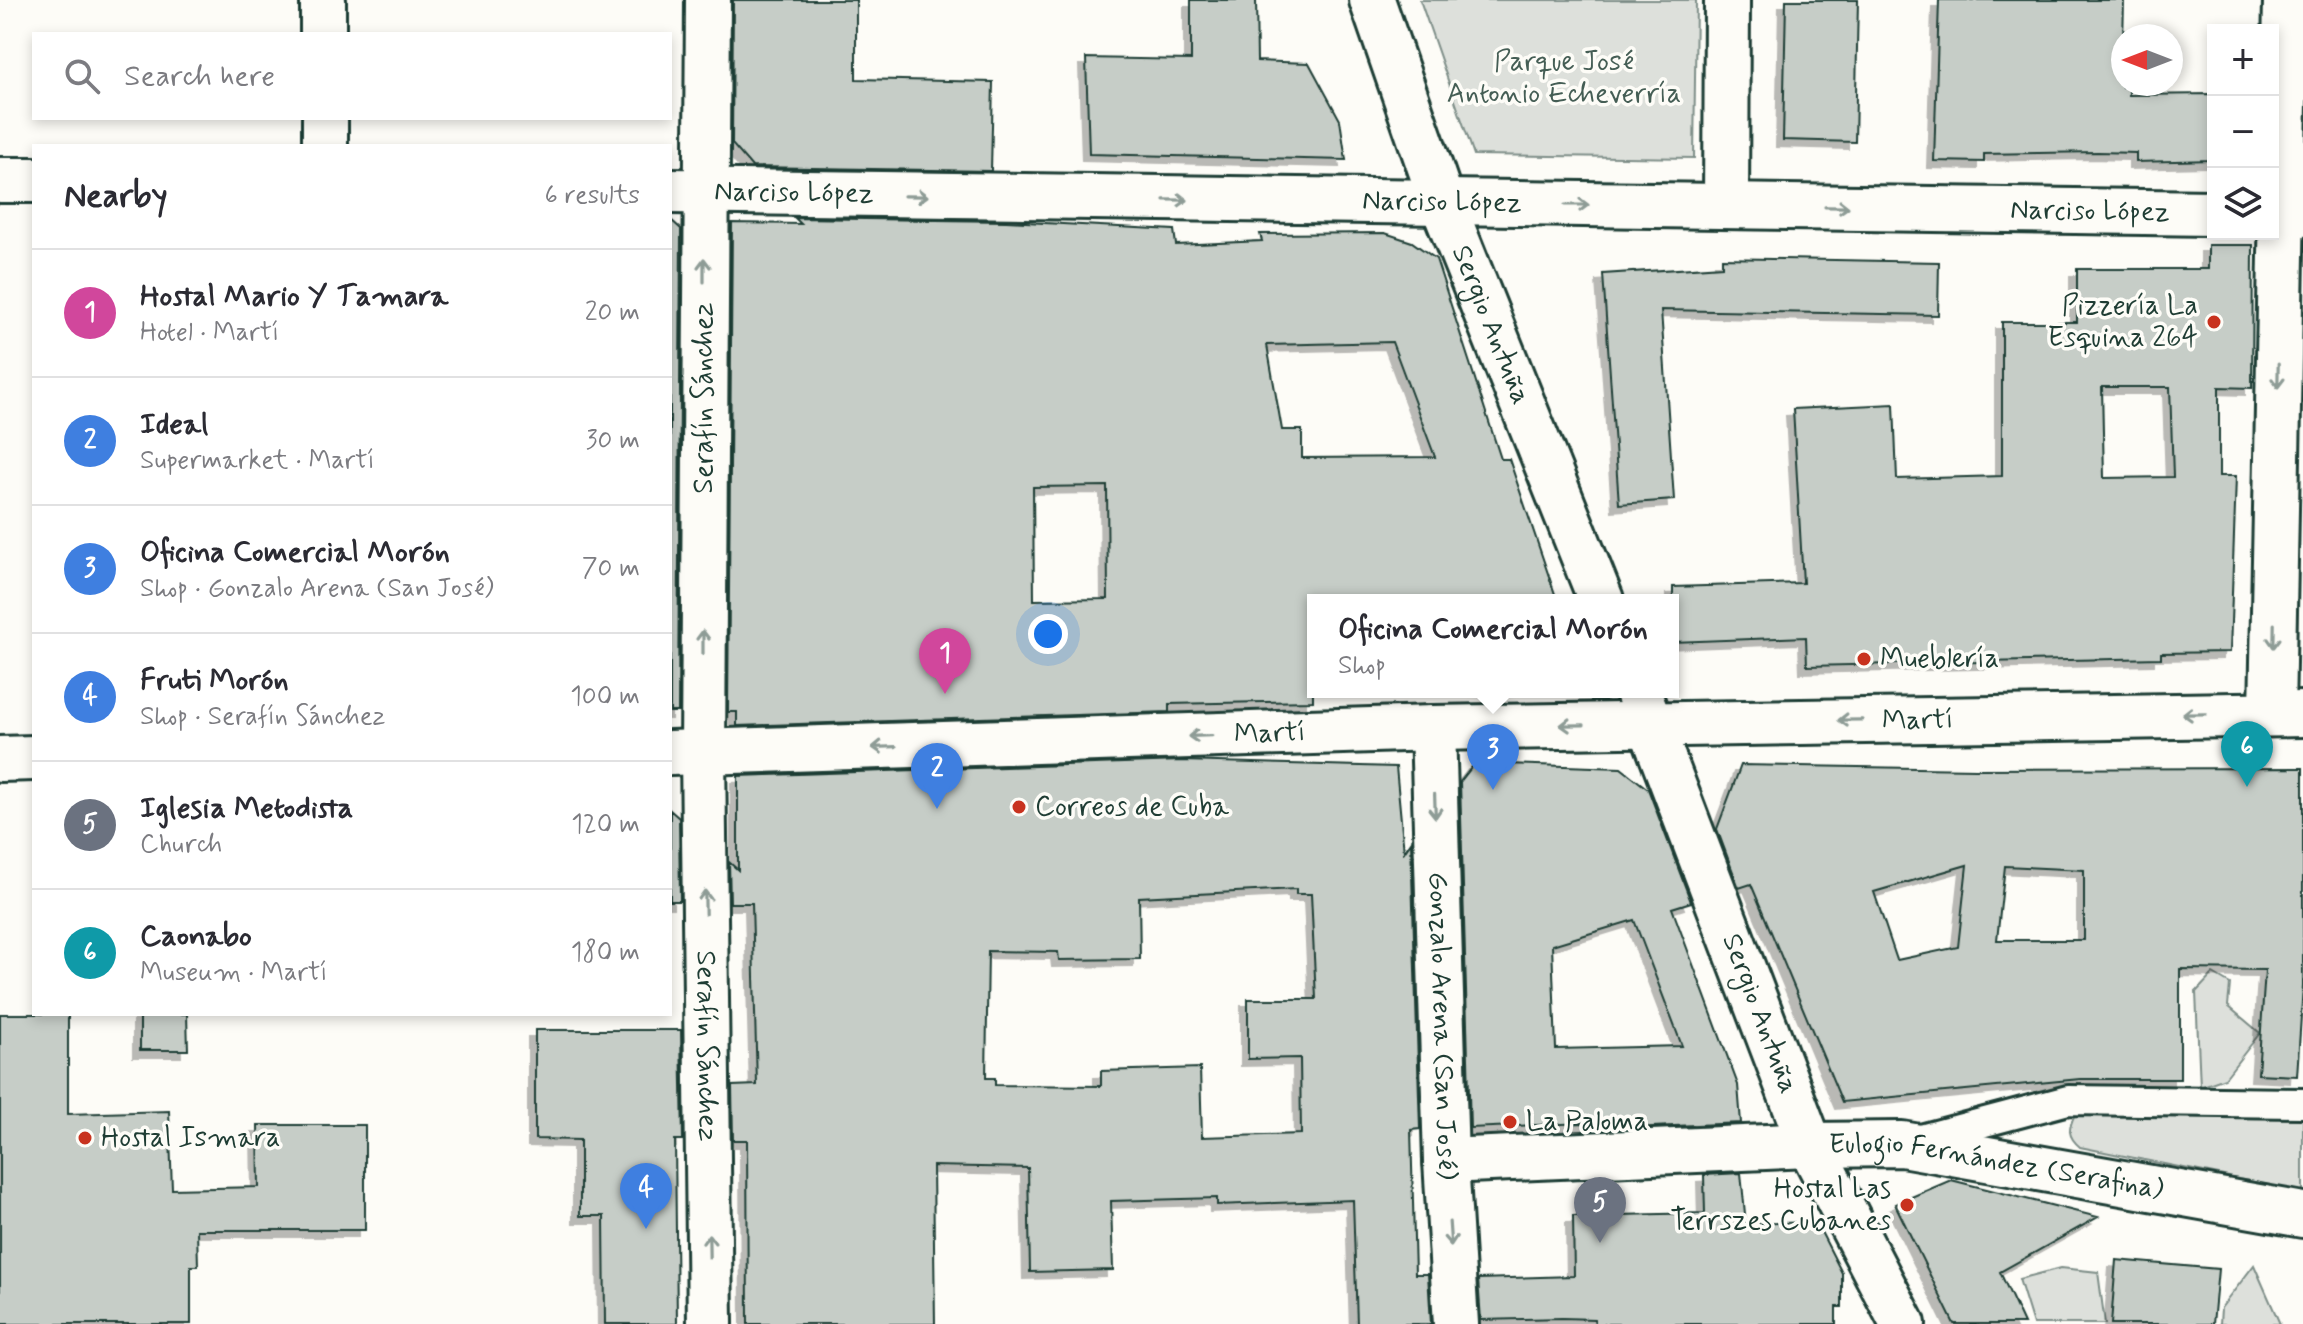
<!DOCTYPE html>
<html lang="en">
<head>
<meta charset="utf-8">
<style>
	body { margin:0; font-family:Mynerve,sans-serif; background:#f7f7f7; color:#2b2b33 }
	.controls { position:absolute; right:24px; top:24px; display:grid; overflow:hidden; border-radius:0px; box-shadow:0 4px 12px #0003 }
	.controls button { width:72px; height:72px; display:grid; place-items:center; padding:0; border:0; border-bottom:2px solid #e1e1e2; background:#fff; color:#2b2b33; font:40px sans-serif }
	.compass { position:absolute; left:2111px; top:24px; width:72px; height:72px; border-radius:50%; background:#fff; box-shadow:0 4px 12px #0003; rotate:270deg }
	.you { position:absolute; left:1048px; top:634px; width:28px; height:28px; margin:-20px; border:6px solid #fff; border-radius:50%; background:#1a73e8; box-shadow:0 0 0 12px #1a73e833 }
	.badge { display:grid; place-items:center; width:52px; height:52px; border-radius:50%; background:#111827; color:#fff; font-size:26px; font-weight:700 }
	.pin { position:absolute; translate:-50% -66px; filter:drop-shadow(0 2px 4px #0008) }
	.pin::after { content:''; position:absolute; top:42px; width:28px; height:24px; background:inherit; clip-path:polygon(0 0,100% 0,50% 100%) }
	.popup { position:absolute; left:1307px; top:594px; width:372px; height:104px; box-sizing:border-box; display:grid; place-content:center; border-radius:0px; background:#fff; filter:drop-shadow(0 2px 6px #0005); font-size:26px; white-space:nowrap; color:#7c7c81 }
	.popup b { font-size:30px; color:#2b2b33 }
	.popup::after { content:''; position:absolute; left:50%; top:100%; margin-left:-16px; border:16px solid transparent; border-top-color:#fff }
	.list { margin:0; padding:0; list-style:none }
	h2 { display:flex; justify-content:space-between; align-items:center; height:104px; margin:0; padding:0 32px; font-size:34px }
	h2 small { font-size:26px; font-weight:400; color:#7c7c81 }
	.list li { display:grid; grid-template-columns:52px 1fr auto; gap:24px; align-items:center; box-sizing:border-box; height:128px; padding:0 32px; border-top:2px solid #e1e1e2 }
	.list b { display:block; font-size:30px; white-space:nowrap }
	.list p { margin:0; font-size:26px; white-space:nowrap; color:#7c7c81 }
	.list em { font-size:26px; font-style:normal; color:#7c7c81 }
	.icon { flex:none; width:44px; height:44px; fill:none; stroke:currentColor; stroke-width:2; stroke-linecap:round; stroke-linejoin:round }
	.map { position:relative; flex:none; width:2303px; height:1324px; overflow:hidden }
	.search { position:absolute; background:#fff; box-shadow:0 4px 12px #0003; left:32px; top:32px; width:640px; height:88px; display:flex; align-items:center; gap:20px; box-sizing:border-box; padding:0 28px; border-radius:0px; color:#7c7c81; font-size:30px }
	.panel { position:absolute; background:#fff; box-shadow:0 4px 12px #0003; left:32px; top:144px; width:640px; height:872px; border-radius:0px }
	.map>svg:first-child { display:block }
	.green { fill:#dde0db; stroke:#7e8e88; stroke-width:2 }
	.building { fill:#c6cdc7; stroke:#1f3d34; stroke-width:2; fill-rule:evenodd; filter:url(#shadow) }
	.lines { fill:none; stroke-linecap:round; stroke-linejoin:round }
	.lane-casing { stroke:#1f3d34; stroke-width:34 }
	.street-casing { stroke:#1f3d34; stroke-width:50 }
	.secondary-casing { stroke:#1f3d34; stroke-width:50 }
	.primary-casing { stroke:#1f3d34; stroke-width:50 }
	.lane { stroke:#fdfcf7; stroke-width:28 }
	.street { stroke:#fdfcf7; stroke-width:44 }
	.secondary { stroke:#fdfcf7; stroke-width:44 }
	.primary { stroke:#fdfcf7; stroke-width:44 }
	.oneway { stroke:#8e9c96 }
	.poi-dot { fill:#c8321e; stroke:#fdfcf7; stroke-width:3 }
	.labels { text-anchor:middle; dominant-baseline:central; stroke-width:7; stroke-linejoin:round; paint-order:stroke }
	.park-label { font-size:28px; fill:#455e55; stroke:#fdfcf7 }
	.street-label { font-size:28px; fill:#1f3d34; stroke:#fdfcf7 }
	.poi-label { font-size:28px; fill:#1f3d34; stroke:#fdfcf7; text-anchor:start }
</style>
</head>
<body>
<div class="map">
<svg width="2303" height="1324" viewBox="0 0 2303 1324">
	<defs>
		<filter id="shadow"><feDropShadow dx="-7" dy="7" stdDeviation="0" flood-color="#0004"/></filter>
	</defs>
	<rect width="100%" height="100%" fill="#fdfcf7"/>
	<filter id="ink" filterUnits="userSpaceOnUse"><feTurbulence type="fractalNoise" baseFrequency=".0125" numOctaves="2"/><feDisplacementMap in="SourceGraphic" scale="16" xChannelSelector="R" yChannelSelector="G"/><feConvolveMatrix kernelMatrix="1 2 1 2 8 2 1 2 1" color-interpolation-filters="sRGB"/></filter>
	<g filter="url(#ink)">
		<!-- green -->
		<path class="green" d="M1420 0H1696L1694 158 1474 155Z
			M2213 974 2230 984 2228 1006 2260 1033 2225 1078 2200 1087 2196 992Z
			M2075 1114 2303 1116V1192L2080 1147C2067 1136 2068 1129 2075 1114Z
			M2254 1265 2280 1324H2220L2221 1308Z
			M2061 1268 2098 1272 2105 1324H2033L2019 1279Z"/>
		<!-- building -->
		<path class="building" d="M733 0H856V79L993 82 991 171 752 167 732 144Z
			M1191 0H1256L1257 61 1309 63 1340 120 1346 160 1089 154 1086 58 1191 60Z
			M1786 0H1858L1855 142 1783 140Z
			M1939 0H2124L2122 87H2129V95L2213 94V160L2136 162V153L2098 152 1984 154V162L1934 161Z
			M795 218 1006 221 1174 230 1176 245 1262 241 1260 234 1385 233 1412 242 1436 259 1501 459H1509L1557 600H1313V701L1169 704V712L737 726V712H728L732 223 801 224ZM1392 342 1435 457 1302 458V430H1282L1267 345ZM1107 486 1108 599 1034 600 1033 487Z
			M670 219 681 229 678 712H670Z
			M2208 245H2253L2252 388 2219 387V476H2236L2230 652 2161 653V658L1807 666 1806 637 1673 642V587L1803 583 1793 409 1894 404 1897 479 2002 476V322H2077V269H2208ZM2102 387H2170L2173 477 2104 478Z
			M1722 258 1939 262 1938 315 1661 310 1674 500 1619 504 1603 274 1722 266Z
			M1182 761 1396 767 1404 852 1411 842 1420 1129 1411 1130 1415 1274H1428L1431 1324H1357L1353 1200 1217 1205V1198L1111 1201 1113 1270 1030 1272 1028 1168 933 1166 935 1324H748L747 1140H733L732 1086 757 1085 752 903H730L729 862 738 870V776ZM1296 889V894H1311L1316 999H1248V1059L1300 1058 1301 1134 1202 1137 1200 1068 1101 1071V1086L995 1085V1078H986L988 951 1058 952 1059 960 1140 959 1139 897Z
			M1475 763 1621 768 1648 789 1691 902 1672 908 1738 1085 1741 1123 1585 1130V1123L1470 1128 1460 782ZM1634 920 1682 1046 1556 1049 1552 945Z
			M1741 765 1976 769 2303 768V986L2297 1076 2258 1074 2265 970 2180 969V1079H2080L1842 1102 1751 884 1739 888 1717 829ZM1967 865 1958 947 1897 960 1874 892ZM2005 866 2084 870V940H1997Z
			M670 810 679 818 680 901H670Z
			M0 1014H68V1114L169 1111 172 1189 259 1187 258 1125H365V1230H197L198 1266H191V1324H0Z
			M140 1014H187L188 1050H140Z
			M535 1030H681L683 1140H675L677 1324H605L604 1216H580V1140L535 1139Z
			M1741 1173 1746 1224 1816 1222 1842 1273V1307H1836V1324H1595L1594 1319 1562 1318 1481 1320 1478 1279 1574 1276 1573 1216 1705 1213 1704 1175Z
			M1951 1180 2098 1217 2000 1272 2024 1324H1954L1895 1204Z
			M2116 1260 2218 1269 2213 1324H2111Z"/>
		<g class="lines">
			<!-- lane casing -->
			<g class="lane-casing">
				<path id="lane" d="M1917 1140 2068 1100 2303 1103"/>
			</g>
			<!-- street casing -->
			<g class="street-casing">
				<g id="street">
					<path d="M323 0V34"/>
					<path id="s1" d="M708 0 703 753 710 1324"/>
					<path d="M325 118V146"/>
					<path d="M1726 206 1727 0"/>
					<path d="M2272 713 2286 0"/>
					<path id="s2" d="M1433 728 1446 1161 1456 1324"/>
					<path d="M1446 1161 1810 1145"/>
				</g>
			</g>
			<!-- secondary casing -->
			<g class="secondary-casing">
				<g id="secondary">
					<path id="s3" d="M1372 0 1443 205 1601 600"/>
					<path id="s4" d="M1638 692 1810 1145 1903 1324"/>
					<path id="s5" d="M1810 1145 1902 1144 2303 1215"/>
				</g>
			</g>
			<!-- primary casing -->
			<g class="primary-casing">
				<g id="primary">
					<path d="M0 180H34"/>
					<path id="s6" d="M670 191 2213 213"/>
					<path d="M2273 214H2303"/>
					<path id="s7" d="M670 753 1433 728 2303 714"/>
					<path d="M0 759 34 758"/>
				</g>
			</g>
			<!-- lane -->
			<use href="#lane" class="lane"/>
			<!-- street -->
			<use href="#street" class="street"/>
			<!-- secondary -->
			<use href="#secondary" class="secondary"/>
			<!-- primary -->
			<use href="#primary" class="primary"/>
		</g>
		<!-- one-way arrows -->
		<defs><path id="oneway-shaft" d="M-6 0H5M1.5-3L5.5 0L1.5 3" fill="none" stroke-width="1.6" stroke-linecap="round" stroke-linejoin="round" transform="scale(2)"/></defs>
		<g class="oneway">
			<use href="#oneway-shaft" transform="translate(916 196) rotate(1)"/>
			<use href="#oneway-shaft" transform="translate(1176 200) rotate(1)"/>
			<use href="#oneway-shaft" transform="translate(1577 205)"/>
			<use href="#oneway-shaft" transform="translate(1837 207) rotate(1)"/>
			<use href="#oneway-shaft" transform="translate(704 270) rotate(-90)"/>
			<use href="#oneway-shaft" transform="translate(2278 376) rotate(91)"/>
			<use href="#oneway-shaft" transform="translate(2274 636) rotate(91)"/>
			<use href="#oneway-shaft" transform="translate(703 642) rotate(-90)"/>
			<use href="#oneway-shaft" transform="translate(2194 714) rotate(179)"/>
			<use href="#oneway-shaft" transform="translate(1850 720) rotate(179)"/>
			<use href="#oneway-shaft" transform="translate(1572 725) rotate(179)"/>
			<use href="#oneway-shaft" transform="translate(1200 736) rotate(178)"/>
			<use href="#oneway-shaft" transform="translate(884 747) rotate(178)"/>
			<use href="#oneway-shaft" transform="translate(1435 806) rotate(88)"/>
			<use href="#oneway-shaft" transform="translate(705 902) rotate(-91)"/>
			<use href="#oneway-shaft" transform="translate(1450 1234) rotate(86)"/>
			<use href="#oneway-shaft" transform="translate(709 1246) rotate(-91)"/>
		</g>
	</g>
	<!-- markers -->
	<g class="poi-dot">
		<circle cx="2214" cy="322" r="8"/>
		<circle cx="1864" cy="659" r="8"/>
		<circle cx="1019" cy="807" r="8"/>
		<circle cx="1510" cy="1122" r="8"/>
		<circle cx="85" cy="1138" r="8"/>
		<circle cx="1907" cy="1205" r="8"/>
	</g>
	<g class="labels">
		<!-- park labels -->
		<g class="park-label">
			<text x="1564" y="62">Parque José<tspan x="1564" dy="32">Antonio Echeverría</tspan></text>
		</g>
		<!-- street labels -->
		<g class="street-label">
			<text stroke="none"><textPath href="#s6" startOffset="124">Narciso López</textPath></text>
			<text stroke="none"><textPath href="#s6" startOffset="772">Narciso López</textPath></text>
			<text stroke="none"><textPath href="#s6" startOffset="1420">Narciso López</textPath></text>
			<text stroke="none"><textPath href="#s3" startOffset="346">Sergio Antuña</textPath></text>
			<text transform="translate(704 398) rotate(-90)">Serafín Sánchez</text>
			<text stroke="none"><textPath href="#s7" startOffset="1248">Martí</textPath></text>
			<text stroke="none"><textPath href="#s7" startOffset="600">Martí</textPath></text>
			<text stroke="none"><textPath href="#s4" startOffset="344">Sergio Antuña</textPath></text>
			<text stroke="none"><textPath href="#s2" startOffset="298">Gonzalo Arena (San José)</textPath></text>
			<text stroke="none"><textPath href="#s1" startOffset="1046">Serafín Sánchez</textPath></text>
			<text stroke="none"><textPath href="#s5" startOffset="188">Eulogio Fernández (Serafina)</textPath></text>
		</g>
		<!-- poi labels -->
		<g class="poi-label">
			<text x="2198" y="306" text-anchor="end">Pizzería La<tspan x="2198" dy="32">Esquina 264</tspan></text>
			<text x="1880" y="659">Mueblería</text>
			<text x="1035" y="807">Correos de Cuba</text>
			<text x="1526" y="1122">La Paloma</text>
			<text x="101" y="1138">Hostal Ismara</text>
			<text x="1891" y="1189" text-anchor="end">Hostal Las<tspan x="1891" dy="32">Terrszes Cubanes</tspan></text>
		</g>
	</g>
</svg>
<div class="controls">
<button>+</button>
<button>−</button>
<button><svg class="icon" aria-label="layers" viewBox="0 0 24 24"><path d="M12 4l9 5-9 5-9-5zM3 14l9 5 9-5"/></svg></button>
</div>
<svg class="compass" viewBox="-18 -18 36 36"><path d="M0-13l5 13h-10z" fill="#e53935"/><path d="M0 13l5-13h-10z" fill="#7c7c81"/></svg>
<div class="you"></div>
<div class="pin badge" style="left:945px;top:694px;background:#d1479c">1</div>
<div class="pin badge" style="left:937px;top:809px;background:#3f7fe0">2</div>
<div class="pin badge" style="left:1493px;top:790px;background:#3f7fe0">3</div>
<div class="popup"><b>Oficina Comercial Morón</b>Shop</div>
<div class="pin badge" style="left:646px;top:1229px;background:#3f7fe0">4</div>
<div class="pin badge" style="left:1600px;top:1243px;background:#6b7280">5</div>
<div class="pin badge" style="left:2247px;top:787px;background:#0f9aa8">6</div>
<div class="search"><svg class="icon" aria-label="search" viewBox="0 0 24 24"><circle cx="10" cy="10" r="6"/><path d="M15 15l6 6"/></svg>Search here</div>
<section class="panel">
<h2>Nearby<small>6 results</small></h2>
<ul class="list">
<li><span class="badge" style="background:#d1479c">1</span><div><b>Hostal Mario Y Tamara</b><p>Hotel · Martí</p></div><em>20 m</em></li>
<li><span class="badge" style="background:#3f7fe0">2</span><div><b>Ideal</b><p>Supermarket · Martí</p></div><em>30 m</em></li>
<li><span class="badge" style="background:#3f7fe0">3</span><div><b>Oficina Comercial Morón</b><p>Shop · Gonzalo Arena (San José)</p></div><em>70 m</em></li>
<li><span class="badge" style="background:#3f7fe0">4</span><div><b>Fruti Morón</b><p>Shop · Serafín Sánchez</p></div><em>100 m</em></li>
<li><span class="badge" style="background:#6b7280">5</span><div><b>Iglesia Metodista</b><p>Church</p></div><em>120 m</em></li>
<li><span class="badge" style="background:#0f9aa8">6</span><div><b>Caonabo</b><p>Museum · Martí</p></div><em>180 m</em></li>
</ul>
</section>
</div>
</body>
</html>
